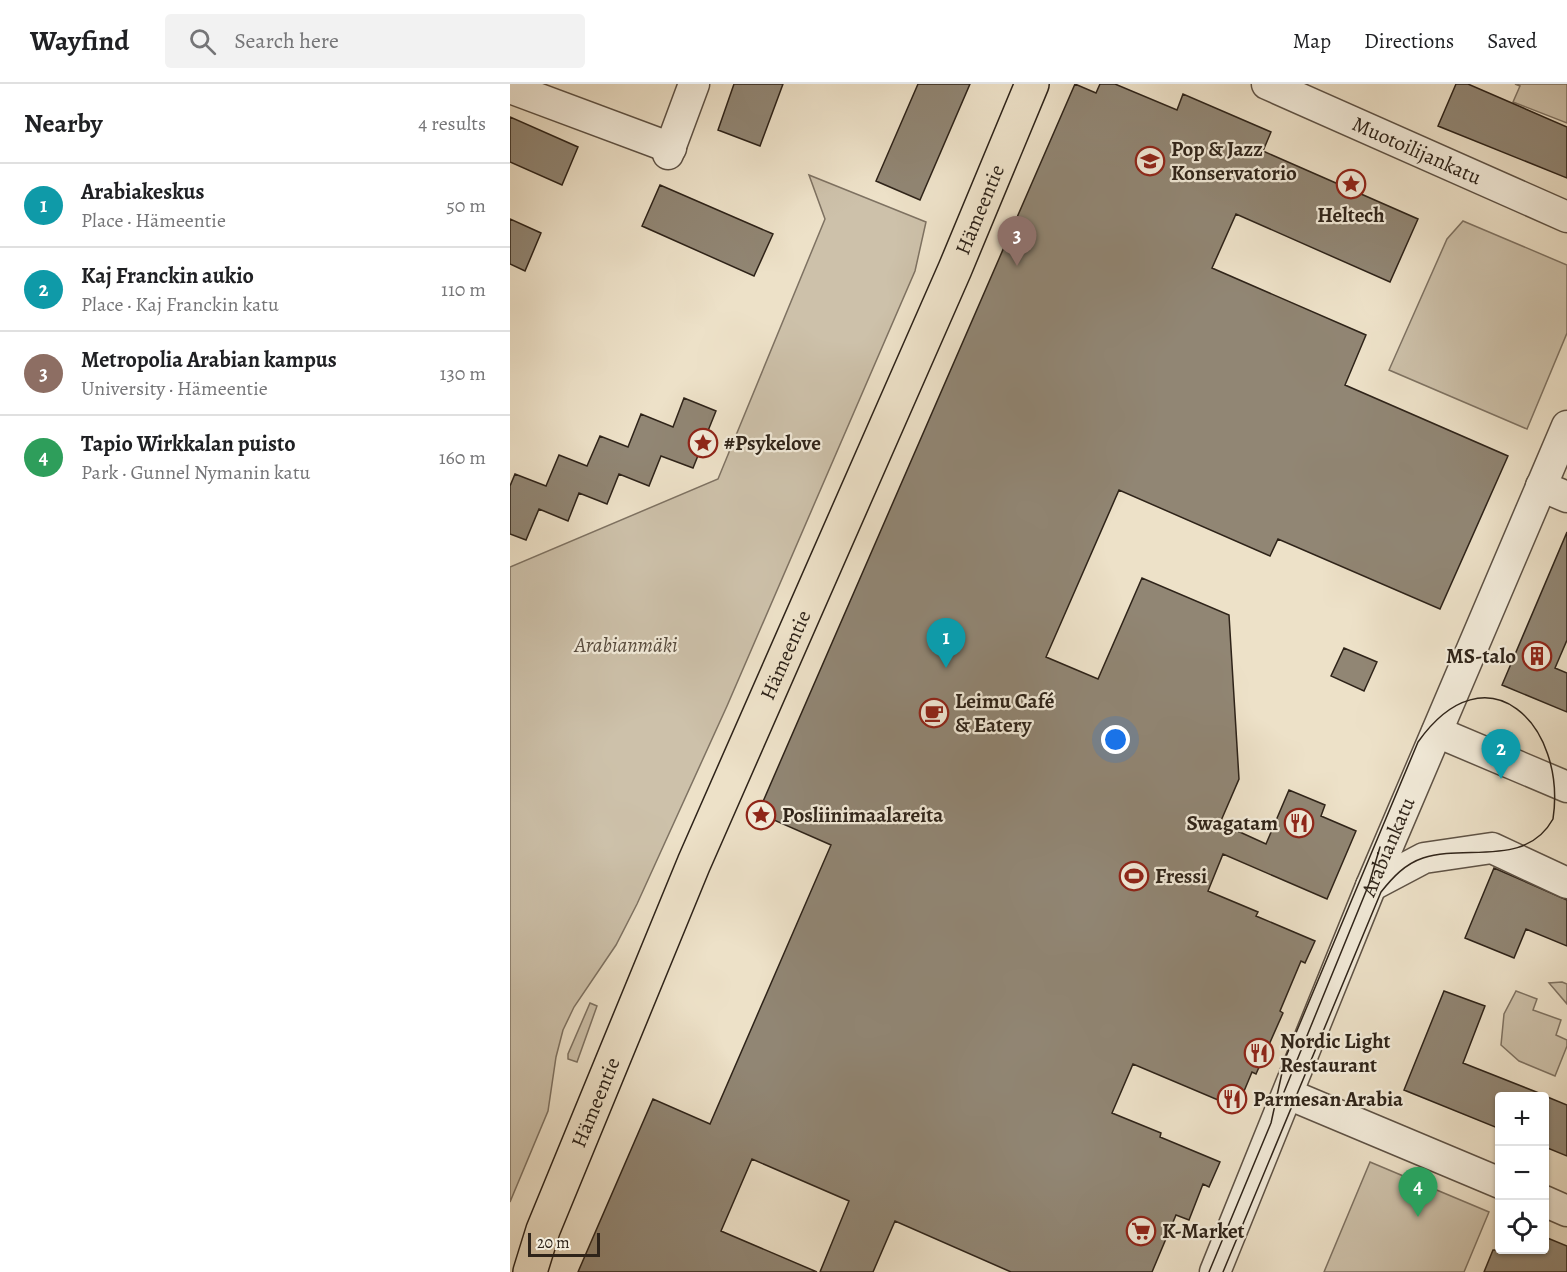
<!DOCTYPE html>
<html lang="en">
<head>
<meta charset="utf-8">
<style>
	body { margin:0; font-family:Alegreya,serif; background:#f2f2f2; color:#202124 }
	.controls { position:absolute; right:18px; bottom:18px; display:grid; overflow:hidden; border-radius:6px; box-shadow:0 2px 4px #0004 }
	.controls button { width:54px; height:54px; display:grid; place-items:center; padding:0; border:0; border-bottom:2px solid #e0e0e0; background:#fff; color:#202124; font:30px sans-serif }
	.scale { position:absolute; left:18px; bottom:15px; width:72px; box-sizing:border-box; padding-left:6px; border:3px solid #2e2319; border-top:0; font-size:16px; line-height:21px; white-space:nowrap; color:#2e2319; -webkit-text-stroke:4px #f3ecdb; paint-order:stroke }
	.you { position:absolute; left:606px; top:656px; width:21px; height:21px; margin:-15px; border:4px solid #fff; border-radius:50%; background:#1a73e8; box-shadow:0 0 0 9px #1a73e833 }
	.badge { display:grid; place-items:center; width:39px; height:39px; border-radius:50%; background:#8f2418; color:#fff; font-size:20px; font-weight:700 }
	.pin { position:absolute; translate:-50% -50px; filter:drop-shadow(0 2px 3px #0008) }
	.pin::after { content:''; position:absolute; top:32px; width:21px; height:18px; background:inherit; clip-path:polygon(0 0,100% 0,50% 100%) }
	.list { margin:0; padding:0; list-style:none }
	h2 { display:flex; justify-content:space-between; align-items:center; height:78px; margin:0; padding:0 24px; font-size:26px }
	h2 small { font-size:20px; font-weight:400; color:#757577 }
	.list li { display:grid; grid-template-columns:39px 1fr auto; gap:18px; align-items:center; box-sizing:border-box; height:84px; padding:0 24px; border-top:2px solid #e0e0e0 }
	.list b { display:block; font-size:22px; white-space:nowrap }
	.list p { margin:0; font-size:20px; white-space:nowrap; color:#757577 }
	.list em { font-size:20px; font-style:normal; color:#757577 }
	.icon { flex:none; width:33px; height:33px; fill:none; stroke:currentColor; stroke-width:2; stroke-linecap:round; stroke-linejoin:round }
	.map { position:relative; flex:none; width:1057px; height:1188px; overflow:hidden }
	header { display:flex; align-items:center; gap:36px; box-sizing:border-box; height:84px; padding:0 30px; background:#fff; border-bottom:2px solid #e0e0e0 }
	header strong { font-size:28px }
	nav { display:flex; gap:33px; margin-inline-start:auto; font-size:21px }
	.search { width:420px; height:54px; background:#f2f2f2; display:flex; align-items:center; gap:15px; box-sizing:border-box; padding:0 21px; border-radius:6px; color:#757577; font-size:22px }
	main { display:flex }
	aside { flex:1; background:#fff }
	.map>svg:first-child { display:block }
	.green { fill:#cdc1aa; stroke:#7e7262; stroke-width:1.5 }
	.building { fill:#918674; stroke:#2e2319; stroke-width:1.5 }
	.lines { fill:none; stroke-linecap:round; stroke-linejoin:round }
	.minor-casing { stroke:#5e5245; stroke-width:33 }
	.major-casing { stroke:#2e2319; stroke-width:36 }
	.minor { stroke:#f3ecdb; stroke-width:30 }
	.major { stroke:#ede1c8; stroke-width:33 }
	.tram { stroke:#2e2319; stroke-width:1.5 }
	.labels { text-anchor:middle; dominant-baseline:central; stroke-width:4.5; stroke-linejoin:round; paint-order:stroke }
	.poi-label { font-size:21px; font-weight:bold; fill:#2e2319; stroke:#f3ecdb; text-anchor:start }
	.street-label { font-size:21px; fill:#2e2319; stroke:#f3ecdb }
	.park-label { font-size:21px; font-style:italic; fill:#564a3d; stroke:#f3ecdb }
</style>
</head>
<body>
<header>
<strong>Wayfind</strong>
<div class="search"><svg class="icon" aria-label="search" viewBox="0 0 24 24"><circle cx="10" cy="10" r="6"/><path d="M15 15l6 6"/></svg>Search here</div>
<nav><a>Map</a><a>Directions</a><a>Saved</a></nav>
</header>
<main>
<aside>
<h2>Nearby<small>4 results</small></h2>
<ul class="list">
<li><span class="badge" style="background:#0f9aa8">1</span><div><b>Arabiakeskus</b><p>Place · Hämeentie</p></div><em>50 m</em></li>
<li><span class="badge" style="background:#0f9aa8">2</span><div><b>Kaj Franckin aukio</b><p>Place · Kaj Franckin katu</p></div><em>110 m</em></li>
<li><span class="badge" style="background:#8d6e63">3</span><div><b>Metropolia Arabian kampus</b><p>University · Hämeentie</p></div><em>130 m</em></li>
<li><span class="badge" style="background:#2e9e5b">4</span><div><b>Tapio Wirkkalan puisto</b><p>Park · Gunnel Nymanin katu</p></div><em>160 m</em></li>
</ul>
</aside>
<div class="map">
<svg width="1057" height="1188" viewBox="0 0 1057 1188">
	<rect width="100%" height="100%" fill="#ede1c8"/>
	<filter id="stains"><feTurbulence type="fractalNoise" baseFrequency=".00333" numOctaves="4"/><feColorMatrix values="0 0 0 0 .2 0 0 0 0 .09 0 0 0 0 .02 0 0 0 .5 -.17"/></filter>
	<radialGradient id="worn" r=".72"><stop offset=".6" stop-color="#630" stop-opacity="0"/><stop offset="1" stop-color="#630" stop-opacity=".3"/></radialGradient>
	<!-- green -->
	<path class="green" d="M1005 0H1057V39L1003 18 1010 2Z
		M299 91 416 138 405 187 217 622 127 820 106 861 64 923 53 946 46 973 38 1027 0 1118V483L208 395 315 135Z
		M953 137 1057 181V249L1017 345 879 286 937 155Z
		M1052 898 1057 900V920L1039 899Z
		M1006 907 1027 915 1023 926 1051 936 1046 951 1057 956V962L1045 992 1009 977 991 961 994 930Z
		M80 919 87 922 67 978 58 975V970Z
		M860 1078 979 1128 954 1188H814Z"/>
	<!-- building -->
	<path class="building" d="M224 0H273L250 62 208 46Z
		M408 0H460L410 116 366 97Z
		M565 0 586 9 590 0H605L667 26 673 10 761 48 753 67 908 135 880 198 726 130 702 184 856 251 835 301 998 372 930 525 768 455 760 472 609 406 536 573 588 595 632 494 719 531 729 695 710 739 756 760 779 706 815 721 811 732 846 747 817 815 713 770 698 807 748 828 746 832 805 857 795 879 791 877 770 927 773 929 746 990 742 988 727 1024 623 980 602 1029 651 1049 650 1053 710 1078 699 1103 693 1100 679 1136 666 1131 642 1188H501L385 1137 363 1188H310L339 1117 242 1075 211 1147 307 1188H68L143 1015 200 1040 321 761 248 729Z
		M946 0H958L1057 43V94L928 42Z
		M0 33 68 63 52 101 0 78Z
		M150 101 263 150 244 192 132 142Z
		M0 135 31 149 15 187 0 180Z
		M174 314 206 327 183 384 151 372 139 402 109 390 97 420 69 409 58 437 29 425 16 456 0 450V402L5 390 36 402 49 371 77 382 90 352 118 363 131 330 163 343Z
		M1057 448V556L1045 584 1057 589V628L992 601Z
		M834 564 867 578 854 607 821 592Z
		M984 784 1057 816V862L1016 845 1004 874 955 854Z
		M934 907 975 922 953 979 1034 1011 990 1012V1045L894 1006Z
		M1035 1012 1057 1021V1072L1035 1063Z
		M1035 1153 1057 1162V1188H974L983 1166H1035Z"/>
	<g class="lines">
		<!-- minor casing -->
		<g class="minor-casing">
			<g id="minor">
				<path id="s1" d="M757 0 1057 133"/>
				<path d="M0 4 161 64"/>
				<path d="M158 70 184 0"/>
				<path d="M1031 402 1057 413"/>
				<path d="M927 648 1057 703"/>
				<path d="M861 802 914 774 982 764 1057 799"/>
				<path d="M778 1010 990 1099"/>
				<path d="M1034 1117 1057 1127"/>
				<path id="s2" d="M705 1188 861 802 1057 342"/>
			</g>
		</g>
		<!-- major casing -->
		<g class="major-casing">
			<g id="major">
				<path id="s3" d="M20 1188 33 1146 184 779 445 185 522 0"/>
			</g>
		</g>
		<!-- minor -->
		<use href="#minor" class="minor"/>
		<!-- major -->
		<use href="#major" class="major"/>
		<!-- tram -->
		<path class="tram" d="M774 1008 859 800 870 763
			M699 1188 761 1039 775 975 908 658C977 561 1057 641 1043 735 1016 784 956 760 913 774 895 780 883 793 871 808L713 1188"/>
	</g>
	<!-- icons -->
	<defs>
		<g id="school-ring" transform="scale(1.5)"><circle r="9.5" fill="#f3ecdb" stroke="#8f2418" stroke-width="1.5"/><path d="M0-5L7-2L0 1L-7-2ZM-4 1L0 2.5L4 1V4Q0 6-4 4Z" fill="#8f2418"/></g>
		<g id="sight-ring" transform="scale(1.5)"><circle r="9.5" fill="#f3ecdb" stroke="#8f2418" stroke-width="1.5"/><path d="M0-6L1.8-2.2L6-1.7L2.9 1.2L3.7 5.4L0 3.3L-3.7 5.4L-2.9 1.2L-6-1.7L-1.8-2.2Z" fill="#8f2418"/></g>
		<g id="building-ring" transform="scale(1.5)"><circle r="9.5" fill="#f3ecdb" stroke="#8f2418" stroke-width="1.5"/><path d="M-4-6H4V6H1V3H-1V6H-4ZM-2.5-4.3h1.7v1.8h-1.7ZM.8-4.3h1.7v1.8H.8ZM-2.5-1h1.7V.8h-1.7ZM.8-1h1.7V.8H.8Z" fill="#8f2418"/></g>
		<g id="cafe-ring" transform="scale(1.5)"><circle r="9.5" fill="#f3ecdb" stroke="#8f2418" stroke-width="1.5"/><path d="M-5.5-4.5H6V0H3Q3 3.5 0 3.5H-2.5Q-5.5 3.5-5.5 0ZM3-3.2v2h1.7v-2ZM-6 4.5H4V6H-6Z" fill="#8f2418"/></g>
		<g id="restaurant-ring" transform="scale(1.5)"><circle r="9.5" fill="#f3ecdb" stroke="#8f2418" stroke-width="1.5"/><path d="M-5-6h1v4h1v-4h1v4h1v-4h1v5L-1.5 .5V6h-2V.5L-5-1ZM5-6V6H3V1.5H1.5Q1.5-4 5-6Z" fill="#8f2418"/></g>
		<g id="stadium-ring" transform="scale(1.5)"><circle r="9.5" fill="#f3ecdb" stroke="#8f2418" stroke-width="1.5"/><path d="M0-5a6.5 5 0 1 0 0 10a6.5 5 0 1 0 0-10ZM-3.5-1.8h7v3.6h-7Z" fill="#8f2418"/></g>
		<g id="supermarket-ring" transform="scale(1.5)"><circle r="9.5" fill="#f3ecdb" stroke="#8f2418" stroke-width="1.5"/><path d="M-6-5.5h2.5l.6 2H6L4.5 2H-2.5L-4.4-4H-6ZM-1.5 3.2a1.3 1.3 0 1 0 .1 0ZM3 3.2a1.3 1.3 0 1 0 .1 0Z" fill="#8f2418"/></g>
	</defs>
	<g fill-rule="evenodd">
		<use href="#school-ring" x="640" y="77"/>
		<use href="#sight-ring" x="841" y="100"/>
		<use href="#sight-ring" x="193" y="359"/>
		<use href="#building-ring" x="1027" y="572"/>
		<use href="#cafe-ring" x="424" y="629"/>
		<use href="#sight-ring" x="251" y="731"/>
		<use href="#restaurant-ring" x="789" y="739"/>
		<use href="#stadium-ring" x="624" y="792"/>
		<use href="#restaurant-ring" x="749" y="969"/>
		<use href="#restaurant-ring" x="722" y="1015"/>
		<use href="#supermarket-ring" x="631" y="1147"/>
	</g>
	<g class="labels">
		<!-- poi labels -->
		<g class="poi-label">
			<text x="661" y="65">Pop &amp; Jazz<tspan x="661" dy="24">Konservatorio</tspan></text>
			<text x="841" y="131" text-anchor="middle">Heltech</text>
			<text x="214" y="359">#Psykelove</text>
			<text x="1006" y="572" text-anchor="end">MS-talo</text>
			<text x="445" y="617">Leimu Café<tspan x="445" dy="24">&amp; Eatery</tspan></text>
			<text x="272" y="731">Posliinimaalareita</text>
			<text x="768" y="739" text-anchor="end">Swagatam</text>
			<text x="645" y="792">Fressi</text>
			<text x="770" y="957">Nordic Light<tspan x="770" dy="24">Restaurant</tspan></text>
			<text x="743" y="1015">Parmesan Arabia</text>
			<text x="652" y="1147">K-Market</text>
		</g>
		<!-- street labels -->
		<g class="street-label">
			<text stroke="none"><textPath href="#s1" startOffset="164">Muotoilijankatu</textPath></text>
			<text stroke="none"><textPath href="#s3" startOffset="1154">Hämeentie</textPath></text>
			<text stroke="none"><textPath href="#s3" startOffset="668">Hämeentie</textPath></text>
			<text stroke="none"><textPath href="#s2" startOffset="459">Arabiankatu</textPath></text>
			<text stroke="none"><textPath href="#s3" startOffset="182">Hämeentie</textPath></text>
		</g>
		<!-- park labels -->
		<g class="park-label">
			<text x="116" y="561">Arabianmäki</text>
		</g>
	</g>
	<rect width="100%" height="100%" filter="url(#stains)"/>
	<rect width="100%" height="100%" fill="url(#worn)"/>
</svg>
<div class="controls">
<button>+</button>
<button>−</button>
<button><svg class="icon" aria-label="locate" viewBox="0 0 24 24"><circle cx="12" cy="12" r="6"/><path d="M12 2v4M12 18v4M2 12h4M18 12h4"/></svg></button>
</div>
<div class="scale">20 m</div>
<div class="you"></div>
<div class="pin badge" style="left:436px;top:584px;background:#0f9aa8">1</div>
<div class="pin badge" style="left:991px;top:695px;background:#0f9aa8">2</div>
<div class="pin badge" style="left:507px;top:182px;background:#8d6e63">3</div>
<div class="pin badge" style="left:908px;top:1133px;background:#2e9e5b">4</div>
</div>
</main>
</body>
</html>
